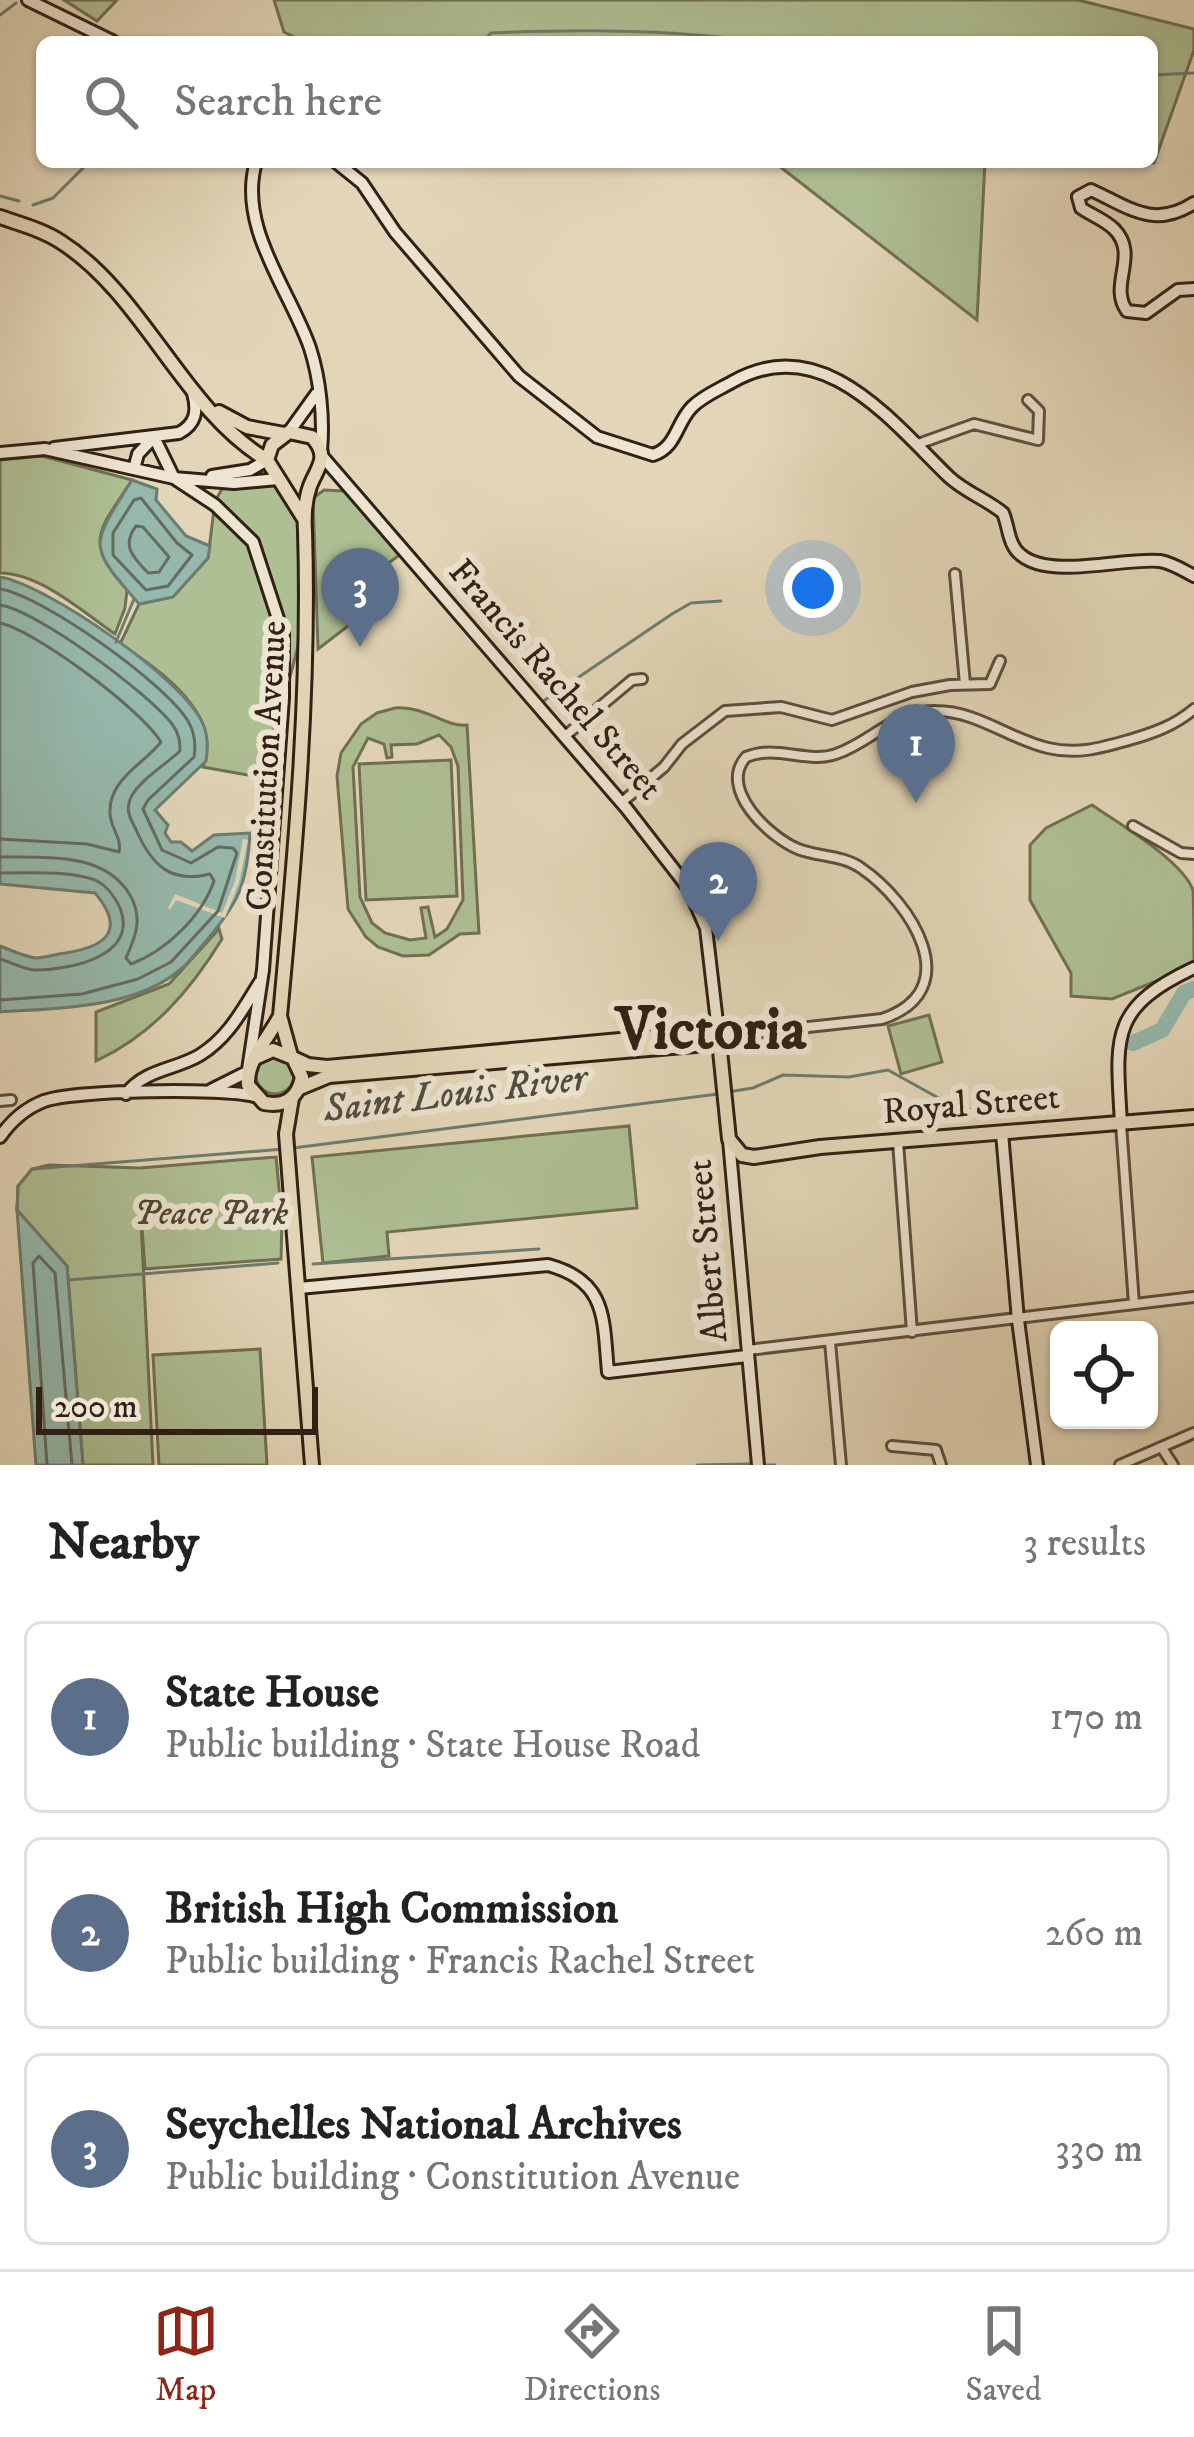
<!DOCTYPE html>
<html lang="en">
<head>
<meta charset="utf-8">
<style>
	body { margin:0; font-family:"IM FELL DW Pica",serif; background:#f6f6f6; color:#222 }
	.controls { position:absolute; right:36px; bottom:36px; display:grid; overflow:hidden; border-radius:18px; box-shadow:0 3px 9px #0004 }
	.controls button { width:108px; height:108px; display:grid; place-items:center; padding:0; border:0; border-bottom:3px solid #e0e0e0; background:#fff; color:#222; font:60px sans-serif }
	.scale { position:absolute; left:36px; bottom:30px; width:282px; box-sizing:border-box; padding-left:12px; border:6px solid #312013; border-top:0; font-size:33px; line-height:42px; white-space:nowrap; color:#312013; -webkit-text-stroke:9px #ede4d1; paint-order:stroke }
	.you { position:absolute; left:813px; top:588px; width:42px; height:42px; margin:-30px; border:9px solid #fff; border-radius:50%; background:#1a73e8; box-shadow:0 0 0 18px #1a73e833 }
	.badge { display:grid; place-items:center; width:78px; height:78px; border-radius:50%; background:#8f2418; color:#fff; font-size:39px; font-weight:700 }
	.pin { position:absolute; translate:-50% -99px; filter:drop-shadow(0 3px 6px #0008) }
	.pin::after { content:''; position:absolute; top:63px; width:42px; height:36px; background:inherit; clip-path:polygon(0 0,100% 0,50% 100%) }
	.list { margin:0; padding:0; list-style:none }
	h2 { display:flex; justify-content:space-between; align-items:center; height:156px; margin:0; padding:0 48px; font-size:51px }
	h2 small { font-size:39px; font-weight:400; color:#767676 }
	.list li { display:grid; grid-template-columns:78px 1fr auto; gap:36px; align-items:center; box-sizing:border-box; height:192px; margin:0 24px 24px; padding:0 24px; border:3px solid #e0e0e0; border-radius:18px }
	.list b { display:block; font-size:45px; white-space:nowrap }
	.list p { margin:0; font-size:39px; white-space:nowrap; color:#767676 }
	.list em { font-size:39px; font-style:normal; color:#767676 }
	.icon { flex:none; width:66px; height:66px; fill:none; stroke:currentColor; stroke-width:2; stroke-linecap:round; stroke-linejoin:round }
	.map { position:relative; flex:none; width:1194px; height:1465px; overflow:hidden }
	.search { position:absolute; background:#fff; box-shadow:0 3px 9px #0004; left:36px; right:36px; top:36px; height:132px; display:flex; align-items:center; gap:30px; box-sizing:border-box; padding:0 42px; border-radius:18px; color:#767676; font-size:45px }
	.sheet { height:804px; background:#fff }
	nav { display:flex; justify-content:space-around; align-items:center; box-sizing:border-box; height:168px; border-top:3px solid #e0e0e0; background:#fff; font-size:33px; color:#767676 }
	nav a { display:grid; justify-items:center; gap:6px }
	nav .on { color:#8f2418 }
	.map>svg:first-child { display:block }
	.green { fill:#aebf93; stroke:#707053; stroke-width:3; fill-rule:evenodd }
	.water { fill:#95b9ad; stroke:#6d7c6f; stroke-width:3 }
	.pier { fill:#e3d6b8 }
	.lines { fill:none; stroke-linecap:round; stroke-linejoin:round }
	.shore { stroke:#636c60; stroke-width:3 }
	.stream { stroke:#6d7c6f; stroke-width:3 }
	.river { stroke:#95b9ad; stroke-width:16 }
	.street-casing { stroke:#5e4e3c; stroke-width:14 }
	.secondary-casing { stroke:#312013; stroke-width:16 }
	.primary-casing { stroke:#312013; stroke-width:18 }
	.street { stroke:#ede4d1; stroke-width:8 }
	.secondary { stroke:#ede4d1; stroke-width:10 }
	.primary { stroke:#e3d6b8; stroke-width:12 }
	.labels { text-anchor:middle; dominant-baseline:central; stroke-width:12; stroke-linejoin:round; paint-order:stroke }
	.street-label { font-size:36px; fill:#312013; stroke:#ede4d1 }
	.park-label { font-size:36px; font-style:italic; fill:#504833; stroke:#ede4d1 }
	.water-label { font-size:39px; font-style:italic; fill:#4f4e41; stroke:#ede4d1 }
	.town-label { font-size:60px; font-weight:bold; fill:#312013; stroke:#ede4d1 }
</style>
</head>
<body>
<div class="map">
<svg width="1194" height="1465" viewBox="0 0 1194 1465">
	<rect width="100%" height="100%" fill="#e3d6b8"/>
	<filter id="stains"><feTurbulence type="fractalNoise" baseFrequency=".00167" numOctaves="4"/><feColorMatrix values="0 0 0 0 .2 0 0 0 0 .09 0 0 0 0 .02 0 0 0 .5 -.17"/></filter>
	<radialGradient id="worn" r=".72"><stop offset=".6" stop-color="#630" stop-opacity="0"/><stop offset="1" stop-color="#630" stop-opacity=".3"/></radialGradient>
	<!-- green -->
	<path class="green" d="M64 0H117L97 21Z
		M274 0H1078L1194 29V50L1154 163 1137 162H1152V42H304L284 32Z
		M774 162H985L977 320Z
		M42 456 132 480C100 530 82 540 127 590L125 608 115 634C83 612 40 573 0 573V460Z
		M278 479 304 519 307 611 264 778 203 767C224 713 158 669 120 644L139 604 173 597 208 558 215 501 225 484Z
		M324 490 344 491 405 551 353 589 369 610 318 649 313 498Z
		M395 708C428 706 443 727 467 725L479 933 460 934 429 955 403 956 378 947 366 937 348 909 337 776 341 753 361 724 377 713ZM439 735 451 747 458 766 463 900 447 929 435 937 428 907 421 908 426 938 410 940 385 933 372 923 360 897 353 767 368 738 384 744 387 758 392 757 391 745 417 744Z
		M451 760 457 896 366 900 359 764Z
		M1092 805C1118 823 1182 860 1193 890 1194 910 1194 944 1194 966L1112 999 1071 996V973L1030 900V845L1046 828Z
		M219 929 222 939C190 991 152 1035 96 1061V1012L169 984Z
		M929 1015 942 1062 901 1074 888 1026Z
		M256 1075a19 19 0 1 1 38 0a19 19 0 1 1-38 0Z
		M629 1126 637 1208 387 1232 389 1256 323 1263 312 1157Z
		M276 1157 282 1219 281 1259 145 1269 140 1200 153 1465H83L67 1266 17 1210 18 1186 32 1169 49 1165 140 1168Z
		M260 1349 267 1465H159L153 1355Z"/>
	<!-- water -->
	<path class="water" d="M132 480 157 489 156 500 186 536 210 546 208 558 173 597 139 604C87 544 90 547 132 480Z
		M0 577C47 585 184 679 203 724 208 735 208 748 206 761L155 810 168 825 165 833 171 842H181L192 851 214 835 250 833C247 885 238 904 205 942 197 951 189 963 180 970 133 1009 57 1008 0 1012V946C11 950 25 957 36 958 45 958 56 954 65 953 105 947 127 931 95 893L0 884Z
		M17 1210 67 1266 83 1465H36Z"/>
	<!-- pier -->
	<path class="pier" d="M243 839 248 840 239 882 225 918 176 900 170 910 168 908 175 894 222 913 235 881Z"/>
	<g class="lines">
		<!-- shore -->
		<path class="shore" d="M141 498 177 543 192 555 168 586 146 590 113 555V533L134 500Z
			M136 526 143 527 169 557 159 572 148 573C133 557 121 546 136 526Z
			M0 589C43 596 165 683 188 721 195 733 196 745 194 757L148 800 143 809 162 850 191 863 218 847 233 848 237 853 218 911 171 962 138 979 82 994 0 1000
			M0 605C38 611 148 693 172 724 179 733 180 741 180 751 165 765 141 779 131 797 124 812 132 820 137 832 152 865 171 884 210 874L214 881C202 916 166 951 131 964L126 958C136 936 143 918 130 895 104 851 45 858 0 857
			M0 623C36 631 142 710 161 742 143 765 108 779 110 814 111 829 122 838 119 852L87 844 0 839
			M0 873C28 873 69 870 95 880 106 885 115 897 120 908 139 956 70 970 36 970 25 970 11 962 0 959
			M47 1465 33 1263 39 1256 55 1273 72 1465"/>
		<!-- stream -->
		<path class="stream" d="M0 15 16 3
			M482 42 491 33C579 29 671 29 758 42
			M1152 75 1194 73
			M0 196 19 201
			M33 205 53 198 89 162
			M116 642 134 599
			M539 704 672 614 691 603 721 601
			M728 1092 753 1088 783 1075 849 1077 888 1070 953 1106 972 1110 993 1103
			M293 1148 718 1094
			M17 1210 18 1186 32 1169 284 1149
			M313 1264 539 1249
			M68 1280 278 1263
			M697 1465 749 1464
			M767 1465H775"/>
		<!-- river -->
		<path class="river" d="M1133 1043 1162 1030 1184 993 1194 989"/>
		<!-- street casing -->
		<g class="street-casing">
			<path id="street" d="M918 444 974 424 1038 440 1039 411 1028 400
				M955 574 965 684
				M565 736 632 680 642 679
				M622 802 664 767 682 744 725 711 781 707 832 720 912 692 950 685 990 684 1000 661
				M1133 826 1181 853 1194 854
				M726 1036 882 1019C968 990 911 902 861 868 843 855 818 857 798 849 769 837 718 789 746 757 776 744 807 764 836 754 872 742 894 710 936 711 977 711 1009 739 1048 748 1077 755 1101 748 1129 740 1153 733 1174 726 1194 709
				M0 1101 11 1100
				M1121 1124 1134 1304
				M898 1142 912 1332
				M830 1342 841 1465
				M748 1350 1194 1297
				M892 1446 936 1450 941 1465
				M1162 1448 1173 1465
				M1120 1465 1194 1433"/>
		</g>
		<!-- secondary casing -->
		<g class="secondary-casing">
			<path id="secondary" d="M28 0 114 42
				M256 162C237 227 290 290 310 348 320 379 324 418 321 451
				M336 162 362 183 395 232 519 376 597 437 653 455C677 447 676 423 692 407 703 396 718 390 732 382 822 330 891 421 949 477 965 492 986 499 1003 513 1009 527 1008 545 1021 555 1051 580 1125 557 1160 561 1172 563 1183 570 1194 576
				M1194 203C1154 229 1130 208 1091 190L1078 197 1081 208C1091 215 1105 220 1114 229 1140 255 1108 285 1127 311L1146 313 1178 290 1194 289
				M289 432 317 393
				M54 448 179 433C196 424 198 411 193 393
				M0 453 45 449 174 478 234 483 278 479
				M322 456 627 809 689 889 706 928 718 1031
				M134 469 138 454 154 437 174 478
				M212 476 250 470 267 460
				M174 478 215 505 253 542 283 634V698L263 970 248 1070
				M211 1090 247 1072
				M126 1094C145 1069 175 1070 200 1055 229 1037 242 1010 260 982
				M1121 1123C1116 1037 1109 1008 1194 968
				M1002 1133 1018 1320 1037 1465
				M0 1137C11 1121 26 1108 44 1101 73 1090 223 1088 254 1096
				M729 1140 758 1465
				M299 1288 548 1265C608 1281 603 1320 608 1372L747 1356"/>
		</g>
		<!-- primary casing -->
		<g class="primary-casing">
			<path id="primary" d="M0 217C20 224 43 230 61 242 144 295 183 410 267 460
				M219 412 247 427 284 434
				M291 1056 280 1016C295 854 310 693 305 531 304 516 305 500 310 486 318 466 330 457 312 437L289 432 272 445 267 460 304 519
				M255 1058 273 1050 293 1058 302 1077C298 1098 285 1107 264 1103L248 1085C246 1061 269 1037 280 1016
				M293 1058 308 1065 327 1067 718 1031 729 1139 742 1155 754 1157 820 1147 1194 1117
				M300 1088 329 1076 719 1043
				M292 1098 286 1134 312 1465"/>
		</g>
		<!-- street -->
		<use href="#street" class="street"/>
		<!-- secondary -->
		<use href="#secondary" class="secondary"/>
		<!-- primary -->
		<use href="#primary" class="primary"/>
	</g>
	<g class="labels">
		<!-- street labels -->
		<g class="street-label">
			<text transform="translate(555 680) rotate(49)">Francis Rachel Street</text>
			<text transform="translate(267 766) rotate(-87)">Constitution Avenue</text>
			<text transform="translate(971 1105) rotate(-5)">Royal Street</text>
			<text transform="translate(708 1251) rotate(-95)">Albert Street</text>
		</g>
		<!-- park labels -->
		<g class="park-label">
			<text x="211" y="1213">Peace Park</text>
		</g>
		<!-- water labels -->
		<g class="water-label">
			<text transform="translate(455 1094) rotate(-7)">Saint Louis River</text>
		</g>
		<!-- town labels -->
		<g class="town-label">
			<text x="711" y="1030">Victoria</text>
		</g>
	</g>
	<rect width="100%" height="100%" filter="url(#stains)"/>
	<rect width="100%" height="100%" fill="url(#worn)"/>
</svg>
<div class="controls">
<button><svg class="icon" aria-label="locate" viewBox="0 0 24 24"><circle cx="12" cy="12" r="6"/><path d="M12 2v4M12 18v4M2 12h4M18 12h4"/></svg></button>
</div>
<div class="scale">200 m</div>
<div class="you"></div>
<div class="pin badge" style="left:916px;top:803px;background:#5c6f8a">1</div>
<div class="pin badge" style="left:718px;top:941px;background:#5c6f8a">2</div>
<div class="pin badge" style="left:360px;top:647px;background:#5c6f8a">3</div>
<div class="search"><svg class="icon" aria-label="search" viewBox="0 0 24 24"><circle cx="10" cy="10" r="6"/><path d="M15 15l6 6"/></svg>Search here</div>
</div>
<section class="sheet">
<h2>Nearby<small>3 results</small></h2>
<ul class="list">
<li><span class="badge" style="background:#5c6f8a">1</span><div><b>State House</b><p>Public building · State House Road</p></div><em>170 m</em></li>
<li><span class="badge" style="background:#5c6f8a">2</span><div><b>British High Commission</b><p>Public building · Francis Rachel Street</p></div><em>260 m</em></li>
<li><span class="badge" style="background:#5c6f8a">3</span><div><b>Seychelles National Archives</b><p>Public building · Constitution Avenue</p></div><em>330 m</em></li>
</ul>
</section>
<nav>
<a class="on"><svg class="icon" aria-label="map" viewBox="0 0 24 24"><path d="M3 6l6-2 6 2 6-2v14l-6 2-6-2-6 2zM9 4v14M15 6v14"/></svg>Map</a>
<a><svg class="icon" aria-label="directions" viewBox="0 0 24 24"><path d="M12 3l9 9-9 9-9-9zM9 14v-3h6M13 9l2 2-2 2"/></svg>Directions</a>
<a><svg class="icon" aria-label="saved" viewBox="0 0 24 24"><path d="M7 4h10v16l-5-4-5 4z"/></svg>Saved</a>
</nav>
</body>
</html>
